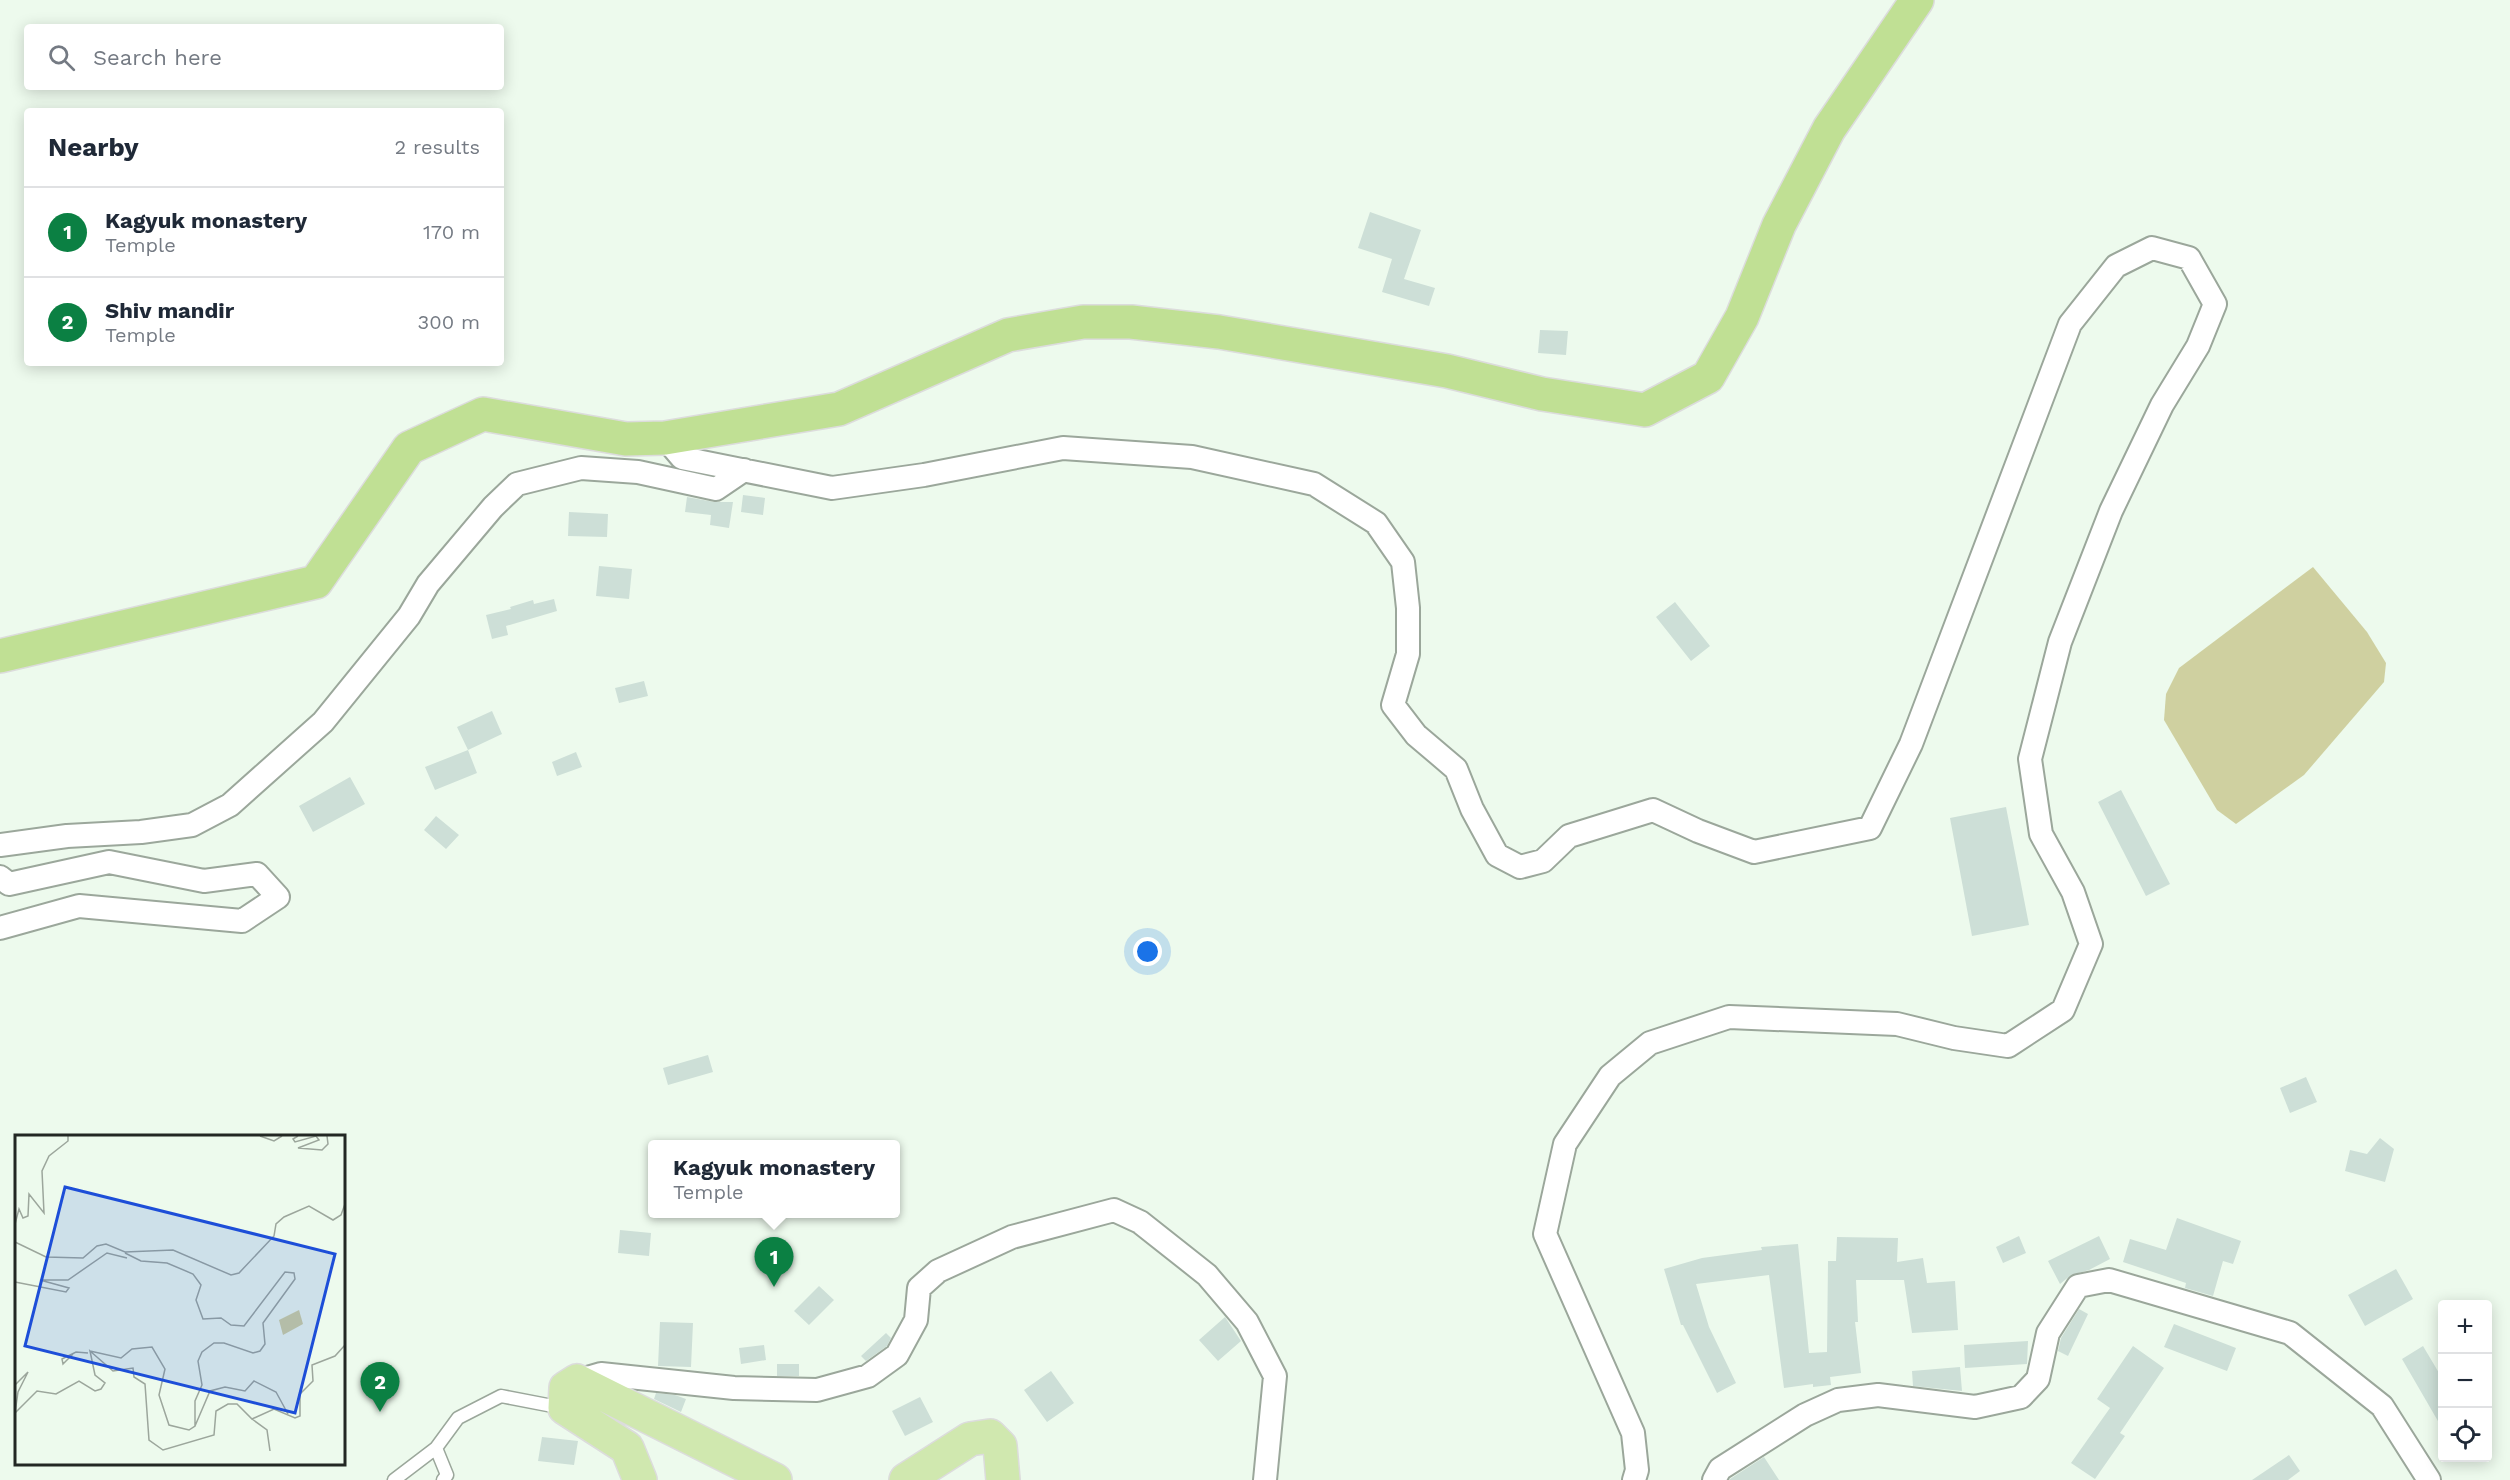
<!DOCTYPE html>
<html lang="en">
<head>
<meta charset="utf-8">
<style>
	body { margin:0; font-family:"Work Sans",sans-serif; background:#f2f2f3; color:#1f2937 }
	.controls { position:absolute; right:18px; bottom:18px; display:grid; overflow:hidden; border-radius:6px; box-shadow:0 3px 15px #0003 }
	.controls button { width:54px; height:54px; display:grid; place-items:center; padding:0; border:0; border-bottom:2px solid #e0e1e3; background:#fff; color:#1f2937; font:30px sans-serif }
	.you { position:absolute; left:1148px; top:952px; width:21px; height:21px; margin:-15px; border:4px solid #fff; border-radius:50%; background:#1a73e8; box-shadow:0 0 0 9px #1a73e833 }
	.badge { display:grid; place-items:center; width:39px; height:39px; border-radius:50%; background:#0b8043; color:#fff; font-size:20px; font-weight:700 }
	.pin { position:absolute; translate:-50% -50px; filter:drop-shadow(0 2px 3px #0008) }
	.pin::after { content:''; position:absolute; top:32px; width:21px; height:18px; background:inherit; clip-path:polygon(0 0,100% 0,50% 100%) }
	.popup { position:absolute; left:648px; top:1140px; width:252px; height:78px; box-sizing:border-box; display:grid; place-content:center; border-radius:6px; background:#fff; filter:drop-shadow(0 2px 4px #0005); font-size:20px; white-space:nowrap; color:#747a83 }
	.popup b { font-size:22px; color:#1f2937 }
	.popup::after { content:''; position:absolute; left:50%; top:100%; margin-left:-12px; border:12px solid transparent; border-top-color:#fff }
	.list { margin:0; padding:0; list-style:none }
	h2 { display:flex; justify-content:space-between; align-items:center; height:78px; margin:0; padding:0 24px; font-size:26px }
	h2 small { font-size:20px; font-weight:400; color:#747a83 }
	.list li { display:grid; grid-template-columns:39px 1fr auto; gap:18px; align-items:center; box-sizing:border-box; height:90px; padding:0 24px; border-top:2px solid #e0e1e3 }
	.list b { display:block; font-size:22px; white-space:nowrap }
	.list p { margin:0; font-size:20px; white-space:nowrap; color:#747a83 }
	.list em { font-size:20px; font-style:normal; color:#747a83 }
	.icon { flex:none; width:33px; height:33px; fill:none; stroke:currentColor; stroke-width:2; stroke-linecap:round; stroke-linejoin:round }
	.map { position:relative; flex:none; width:2510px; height:1480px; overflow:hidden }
	.search { position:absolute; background:#fff; box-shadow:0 3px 15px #0003; left:24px; top:24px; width:480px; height:66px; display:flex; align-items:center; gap:15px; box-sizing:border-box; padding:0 21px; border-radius:6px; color:#747a83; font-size:22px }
	.panel { position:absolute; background:#fff; box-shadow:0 3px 15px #0003; left:24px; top:108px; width:480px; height:258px; border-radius:6px }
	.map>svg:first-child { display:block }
	.green { fill:#cfd0a0 }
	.building { fill:#cddfd7 }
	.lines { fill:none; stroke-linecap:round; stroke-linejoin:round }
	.service-casing { stroke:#9ba79b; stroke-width:15 }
	.minor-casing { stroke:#9ba79b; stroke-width:26 }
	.primary-casing { stroke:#dcdcdc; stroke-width:36 }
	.trunk-casing { stroke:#dcdcdc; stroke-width:36 }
	.service { stroke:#fff; stroke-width:12 }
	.minor { stroke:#fff; stroke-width:22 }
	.primary { stroke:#d0e8af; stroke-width:33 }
	.trunk { stroke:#c0e094; stroke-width:33 }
	.inset-road { fill:none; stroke:#9ca69c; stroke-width:1.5 }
	.view { fill:#1d4ed8; fill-opacity:0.15; stroke:#1d4ed8; stroke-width:3 }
	.inset-edge { fill:none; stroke:#222723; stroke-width:3 }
</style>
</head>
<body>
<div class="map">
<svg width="2510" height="1480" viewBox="0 0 2510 1480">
	<rect width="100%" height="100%" fill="#edfaed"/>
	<!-- green -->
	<path class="green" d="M2313 567 2367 632 2386 663 2384 682 2304 775 2236 824 2217 810 2164 720 2166 694 2179 668Z"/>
	<!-- building -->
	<path class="building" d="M1370 212 1421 230 1404 279 1435 288 1429 306 1382 292 1392 259 1358 248Z
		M1540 330 1568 331 1566 355 1538 353Z
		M743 495 765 498 763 515 741 512Z
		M687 497 714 502H733L729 528 710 525 711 515 685 512Z
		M569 512 608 514 607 537 568 536Z
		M599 566 632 569 629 599 596 596Z
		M554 599 557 611 506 626 508 635 492 639 486 615 511 609 510 607 533 600 534 604Z
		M1675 602 1710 646 1691 661 1656 617Z
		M644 681 648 696 619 703 615 688Z
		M492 711 502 734 468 750 457 727Z
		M468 750 477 773 435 790 425 767Z
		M576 752 582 767 557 776 552 762Z
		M350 777 365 804 313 832 299 806Z
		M2121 790 2170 884 2146 896 2098 802Z
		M2006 807 2029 925 1972 936 1950 818Z
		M436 816 459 835 446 849 424 830Z
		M708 1055 713 1072 668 1085 663 1068Z
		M2306 1077 2317 1102 2290 1113 2280 1088Z
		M2380 1138 2394 1149 2385 1182 2345 1171 2350 1150 2367 1154Z
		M2177 1218 2241 1241 2233 1264 2223 1261 2213 1296 2185 1288 2186 1283 2123 1262 2130 1239 2166 1250Z
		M620 1230 651 1233 649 1256 618 1253Z
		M2019 1236 2026 1253 2003 1263 1996 1247Z
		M2099 1236 2110 1259 2089 1270 2071 1275 2060 1284 2048 1261Z
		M1837 1237 1898 1238 1897 1262 1923 1258 1927 1283 1955 1281 1958 1330 1912 1333 1904 1280H1856L1858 1322H1855L1861 1373 1830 1377 1831 1385 1813 1387V1384L1784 1388 1769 1275 1696 1284 1709 1327 1736 1383 1717 1393 1683 1325H1681L1664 1269 1702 1258 1762 1250 1761 1247 1798 1244 1809 1353 1827 1352 1828 1261H1836Z
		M2396 1269 2413 1299 2365 1326 2348 1295Z
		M819 1286 834 1300 809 1325 794 1311Z
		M2079 1309 2088 1314 2068 1356 2058 1351 2061 1338Z
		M1225 1317 1241 1341 1218 1361 1199 1340Z
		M660 1322 693 1323 691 1367 658 1366Z
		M2174 1324 2236 1348 2227 1371 2164 1347Z
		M886 1333 891 1338 887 1346 866 1361 861 1356Z
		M2028 1341 2027 1364 1965 1368 1964 1345Z
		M764 1345 766 1360 741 1364 739 1348Z
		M2133 1346 2164 1368 2120 1433 2125 1436 2095 1479 2071 1463 2110 1408 2097 1399Z
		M2423 1346 2442 1378V1428L2402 1359Z
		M777 1364H799V1376H777Z
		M1960 1367 1962 1391 1913 1386 1912 1371Z
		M1051 1371 1074 1403 1047 1422 1024 1390Z
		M656 1393 675 1395 686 1399 681 1412 654 1399Z
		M920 1397 933 1422 905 1436 892 1411Z
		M542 1437 578 1441 574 1465 538 1461Z
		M2289 1455 2300 1471 2288 1480H2252Z
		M1764 1457 1779 1480H1729L1730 1479Z"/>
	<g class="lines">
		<!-- service casing -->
		<g class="service-casing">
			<path id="service" d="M436 1448 447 1475 443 1480
				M394 1480 436 1448 458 1418 501 1396 563 1408"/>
		</g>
		<!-- minor casing -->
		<g class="minor-casing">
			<path id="minor" d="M665 438 682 458 832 488 924 475 1063 448 1192 457 1314 484 1376 523 1403 562 1408 608V654L1393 705 1416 735 1456 769 1472 809 1497 855 1520 867 1543 861 1569 836 1653 810 1698 831 1754 852 1870 828 1911 744 2070 324 2116 266 2152 248 2189 258 2215 304 2198 346 2162 405 2111 511 2060 642 2030 759 2041 834 2073 892 2091 944 2063 1010 2008 1046 1954 1038 1897 1024 1729 1017 1650 1043 1610 1076 1565 1144 1545 1234 1633 1433 1637 1470 1634 1480
				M0 845 67 836 141 832 192 825 230 805 323 722 409 616 428 584 493 507 517 484 581 468 638 472 716 489 744 470
				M0 877 9 884 109 862 204 881 257 874 278 897 242 921 79 906 0 928
				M577 1381 601 1374 734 1388 817 1390 868 1376 897 1355 916 1320 919 1288 938 1271 1012 1237 1114 1210 1140 1222 1207 1275 1247 1322 1275 1376 1265 1480
				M1714 1480 1720 1469 1805 1415 1838 1400 1878 1395 1975 1407 2021 1397 2038 1379 2048 1333 2078 1286 2109 1280 2290 1333 2382 1406 2429 1480"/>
		</g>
		<!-- primary casing -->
		<g class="primary-casing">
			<path id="primary" d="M640 1480 627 1448 565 1408 566 1388 577 1381 775 1480
				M906 1480 970 1439 990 1436 1000 1446 1003 1480"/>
		</g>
		<!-- trunk casing -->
		<g class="trunk-casing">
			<path id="trunk" d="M0 656 316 582 409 448 483 414 626 439 665 438 839 409 1008 335 1083 322H1131L1219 332 1447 371 1542 394 1645 410 1708 377 1742 317 1779 225 1829 129 1917 0"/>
		</g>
		<!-- service -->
		<use href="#service" class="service"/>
		<!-- minor -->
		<use href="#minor" class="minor"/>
		<!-- primary -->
		<use href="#primary" class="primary"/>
		<!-- trunk -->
		<use href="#trunk" class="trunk"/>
	</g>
	<!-- overview -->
	<g transform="translate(15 1135)">
		<rect width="330" height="330" fill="#edfaed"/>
		<path d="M284 175 288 189 268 200 264 185Z" fill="#cfd0a0"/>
		<path class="inset-road" d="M245 1 259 6 267 1M283 1 278 4 280 7 301 1 304 5 283 13 307 15 313 9 312 1M0 89 4 74 8 83 13 81 14 59 29 78 27 36 34 21 53 6V1M0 107 31 122 68 123 82 111 91 109 110 117 158 115 216 140 224 138 259 101 261 89 269 82 294 71 318 85 326 80 330 69M0 147 51 157 54 153 25 145H53L92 118 112 123M75 216 106 223 117 214 137 212 150 234 144 260 154 290 174 295 180 291V266L187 250 183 226 187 217 199 208H209L238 218 245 216 250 209 248 188 280 144 279 138 270 137 229 191 216 190 206 183 188 184 181 165 186 150 178 139 152 128 126 126 110 118M58 219 48 229 47 224 61 217 73 218M0 250 13 237 3 257 0 278M0 278 22 256 41 259 64 246 80 256 86 254 90 248 80 240 75 216 98 236 118 233 119 242 130 249 134 305 148 315 199 300 201 276 213 269H222L237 284 259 274 280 283 285 281V259L298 246 297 230 320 221 330 210M237 284 252 295 255 316M180 291 195 256 210 252 230 256 239 246 261 257 273 279"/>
		<path class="view" d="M50 52 320 119 280 278 10 211Z"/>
		<rect width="330" height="330" class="inset-edge"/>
	</g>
</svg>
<div class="controls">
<button>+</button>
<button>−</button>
<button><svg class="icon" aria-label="locate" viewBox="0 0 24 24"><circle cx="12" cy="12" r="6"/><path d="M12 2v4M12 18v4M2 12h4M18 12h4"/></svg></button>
</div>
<div class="you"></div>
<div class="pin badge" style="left:774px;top:1287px">1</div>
<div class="popup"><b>Kagyuk monastery</b>Temple</div>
<div class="pin badge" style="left:380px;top:1412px">2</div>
<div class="search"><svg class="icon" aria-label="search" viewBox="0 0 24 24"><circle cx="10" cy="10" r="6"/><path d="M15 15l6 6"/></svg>Search here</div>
<section class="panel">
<h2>Nearby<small>2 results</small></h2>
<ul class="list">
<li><span class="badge">1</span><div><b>Kagyuk monastery</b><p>Temple</p></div><em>170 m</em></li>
<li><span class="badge">2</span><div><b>Shiv mandir</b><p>Temple</p></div><em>300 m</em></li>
</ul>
</section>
</div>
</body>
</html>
